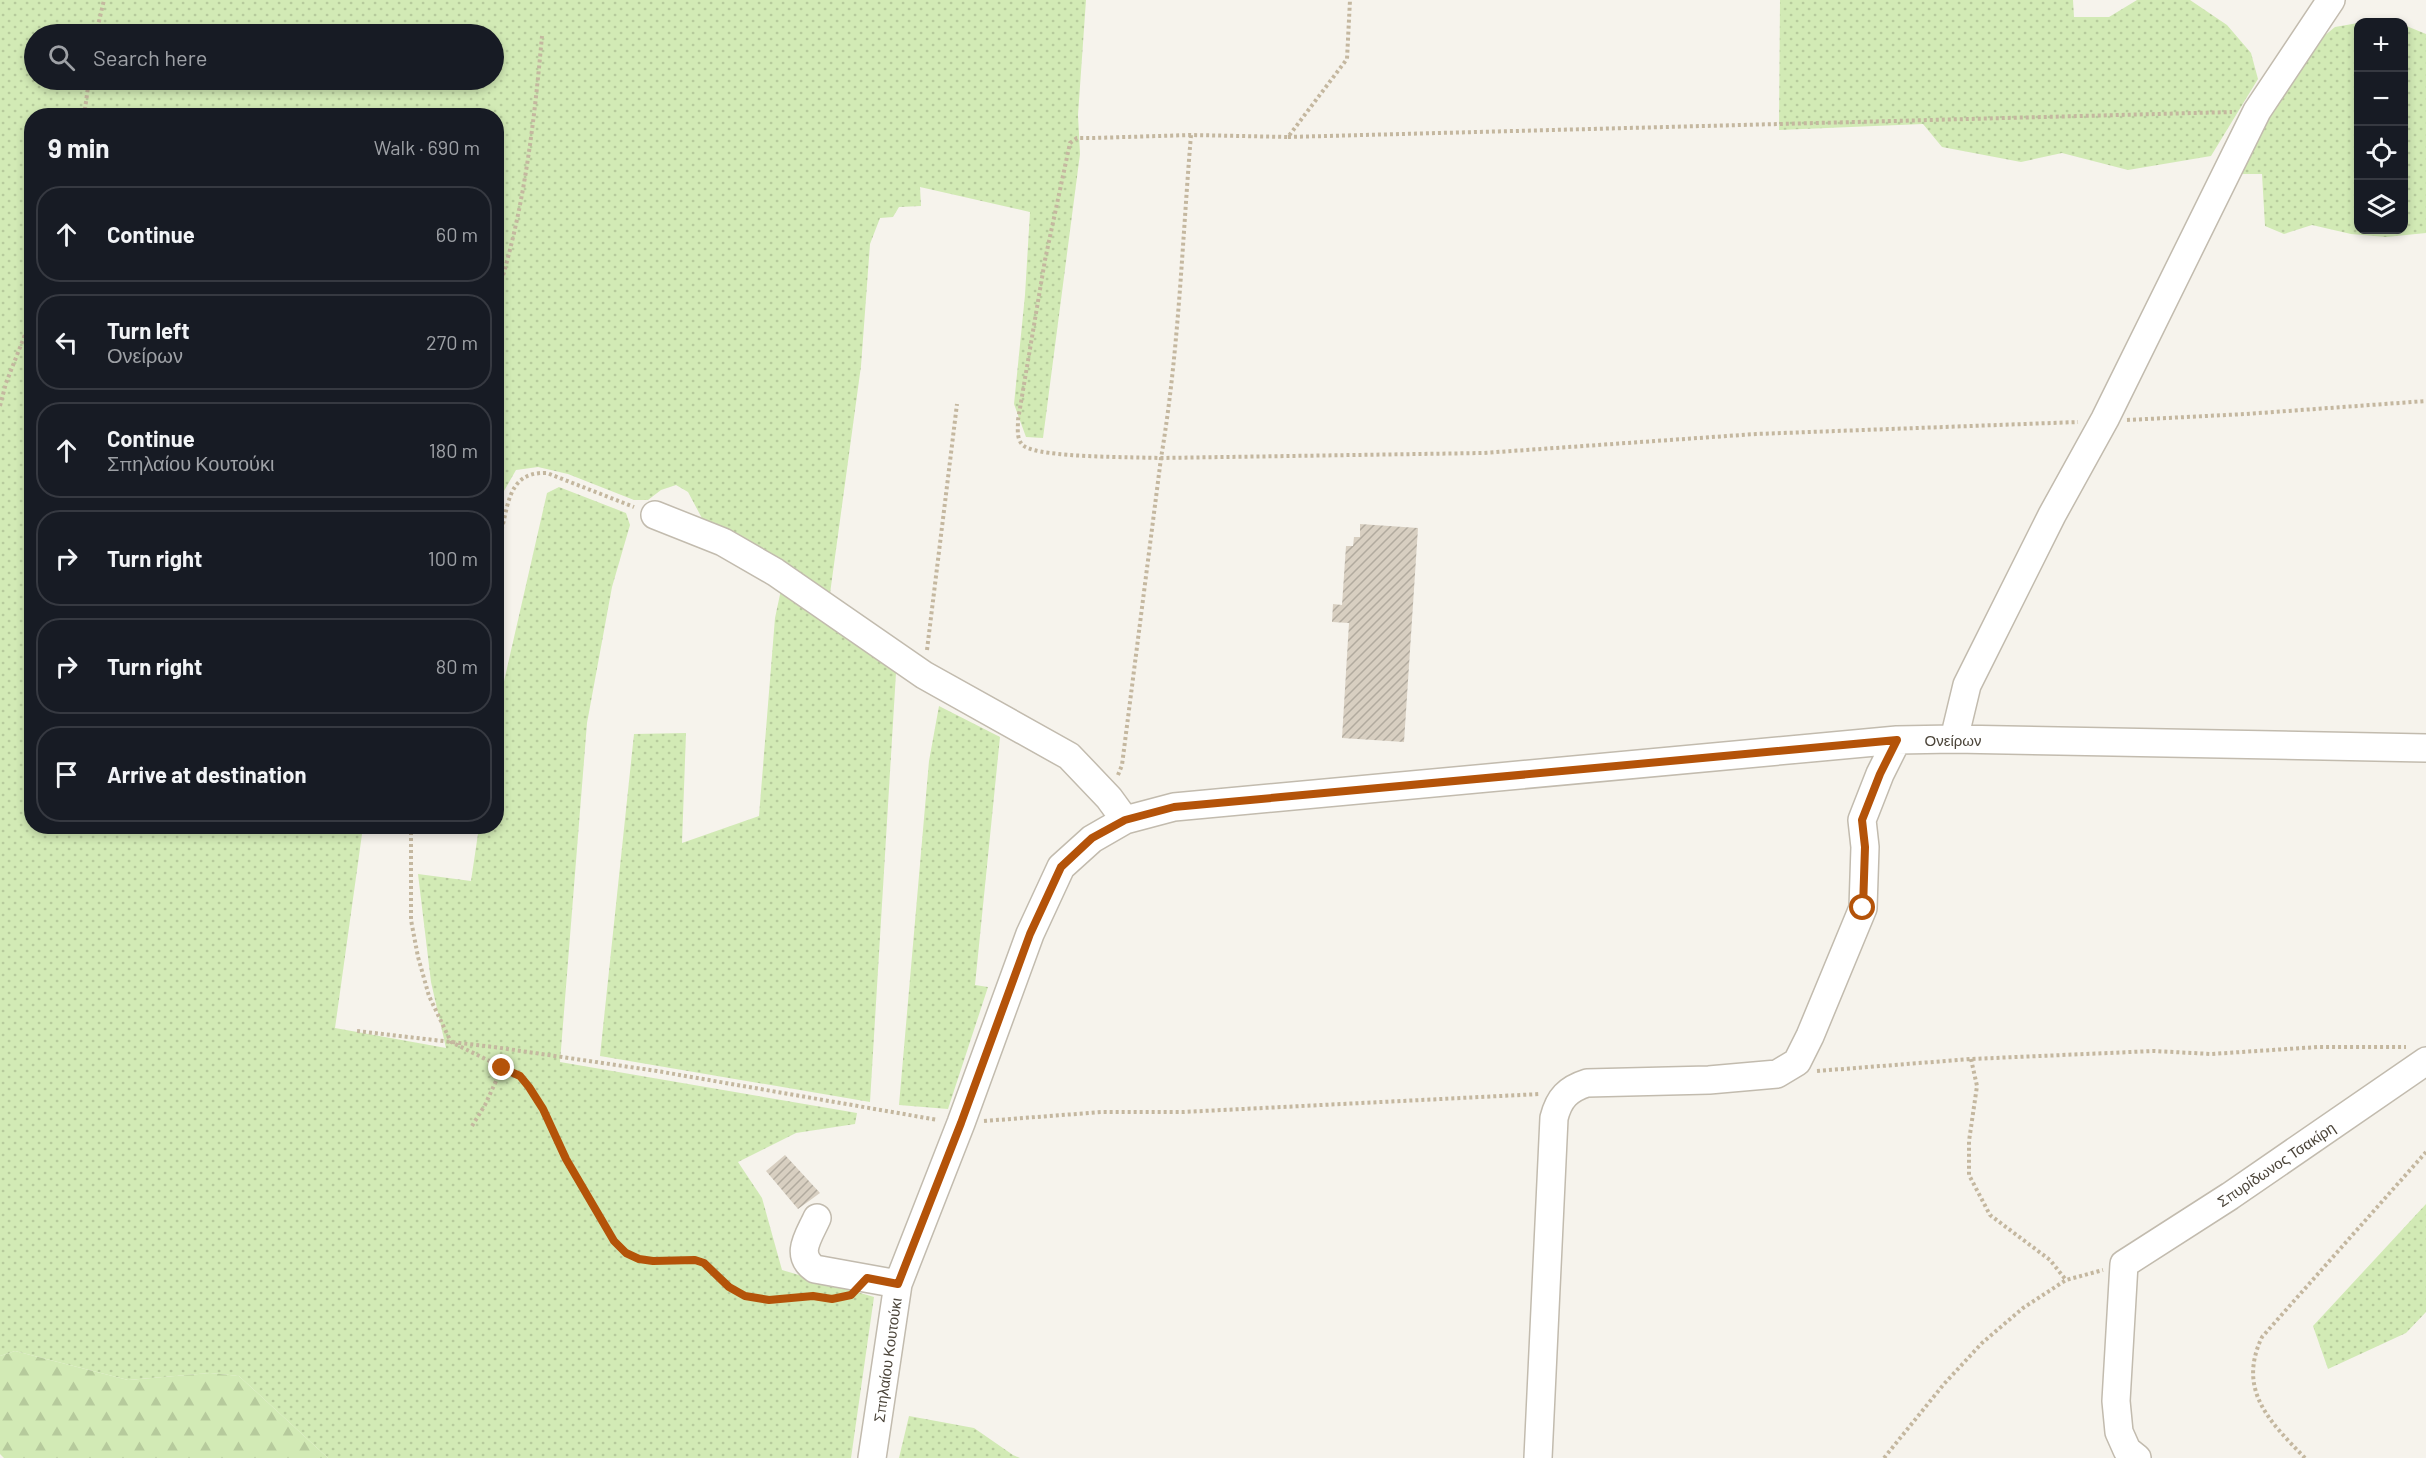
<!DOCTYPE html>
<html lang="en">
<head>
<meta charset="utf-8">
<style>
	body { margin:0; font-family:Barlow,sans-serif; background:#242831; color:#f1f3f6 }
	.controls { position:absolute; right:18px; top:18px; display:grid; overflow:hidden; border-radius:12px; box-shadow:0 3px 9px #0003 }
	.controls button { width:54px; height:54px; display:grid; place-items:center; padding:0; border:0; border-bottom:2px solid #363941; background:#171b24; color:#f1f3f6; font:30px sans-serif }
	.stop { position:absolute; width:18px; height:18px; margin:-14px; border:4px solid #b45309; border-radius:50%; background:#fff }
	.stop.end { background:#b45309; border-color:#fff; box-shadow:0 2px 6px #0008 }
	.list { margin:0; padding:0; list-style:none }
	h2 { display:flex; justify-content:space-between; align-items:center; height:78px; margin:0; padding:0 24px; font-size:26px }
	h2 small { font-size:20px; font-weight:400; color:#9ea1a6 }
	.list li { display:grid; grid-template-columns:39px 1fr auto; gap:18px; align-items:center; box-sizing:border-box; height:96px; margin:0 12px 12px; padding:0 12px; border:2px solid #363941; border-radius:24px }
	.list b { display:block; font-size:22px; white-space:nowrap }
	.list p { margin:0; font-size:20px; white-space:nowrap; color:#9ea1a6 }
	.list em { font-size:20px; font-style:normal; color:#9ea1a6 }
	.icon { flex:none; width:33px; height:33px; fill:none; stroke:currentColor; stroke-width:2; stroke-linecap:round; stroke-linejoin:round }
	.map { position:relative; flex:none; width:2426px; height:1458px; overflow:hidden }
	.search { position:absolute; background:#171b24; box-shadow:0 3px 9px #0003; left:24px; top:24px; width:480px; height:66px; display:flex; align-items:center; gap:15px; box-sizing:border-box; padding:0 21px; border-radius:33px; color:#9ea1a6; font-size:22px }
	.panel { position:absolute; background:#171b24; box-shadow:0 3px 9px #0003; left:24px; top:108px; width:480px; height:726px; border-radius:24px }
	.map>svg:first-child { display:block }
	.grass { fill:url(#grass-dots); fill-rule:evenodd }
	.forest { fill:url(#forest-firs) }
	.building { fill:url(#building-hatch) }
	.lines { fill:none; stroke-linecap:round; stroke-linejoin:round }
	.minor-casing { stroke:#c2bbae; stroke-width:30 }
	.path { stroke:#c4b79f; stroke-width:4; stroke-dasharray:3 3; stroke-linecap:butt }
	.minor { stroke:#fff; stroke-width:27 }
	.route { stroke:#b45309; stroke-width:8 }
	.labels { text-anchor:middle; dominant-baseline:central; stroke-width:4.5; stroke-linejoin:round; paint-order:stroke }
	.street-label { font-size:15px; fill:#4b4439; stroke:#fff }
</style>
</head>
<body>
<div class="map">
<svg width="2426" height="1458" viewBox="0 0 2426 1458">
	<defs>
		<pattern id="grass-dots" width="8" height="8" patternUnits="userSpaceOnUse" patternTransform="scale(1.5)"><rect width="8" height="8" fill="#d2eab5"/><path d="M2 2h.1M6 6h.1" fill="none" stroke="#b6ca9c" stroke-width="1.8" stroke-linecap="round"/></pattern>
		<pattern id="forest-firs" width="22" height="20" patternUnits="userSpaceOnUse" patternTransform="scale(1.5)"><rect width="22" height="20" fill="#d2eab5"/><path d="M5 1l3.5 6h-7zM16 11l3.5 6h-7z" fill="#b6ca9c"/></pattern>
		<pattern id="building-hatch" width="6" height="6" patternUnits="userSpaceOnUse" patternTransform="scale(1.5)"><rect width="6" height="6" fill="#d8cfc1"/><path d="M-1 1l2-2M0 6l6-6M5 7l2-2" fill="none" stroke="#b1aa9e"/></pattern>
	</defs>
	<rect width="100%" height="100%" fill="#f6f3ec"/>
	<!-- grass -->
	<path class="grass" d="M0 0H1086L1078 115 1080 154 1043 438 1026 437 1014 404 1025 295 1030 212 920 187 921 206 899 207 893 217 880 218 870 244 861 366 829 601 704 522 688 492 676 485 661 490 648 500H634L568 474 538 467 516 470 504 491 497 518 496 116H32V826L363 827 335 1028 446 1048 431 982 418 874 471 881 479 827 496 826 497 712 547 493 559 487 626 513 630 525 612 587 587 723 560 1062 857 1113 855 1124 796 1133 738 1162 762 1198 782 1270 874 1297 851 1458H328L239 1376 210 1373 128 1380 15 1351 0 1356ZM34 34H494V80H34Z
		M1780 0H2073L2074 17H2109L2137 0H2190L2227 25 2251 53 2258 79 2211 156 2128 170 2062 153 2021 162 1942 147 1923 124 1779 130Z
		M2358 23V230H2404V25L2426 34V233L2386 237 2351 234 2312 225 2284 234 2265 226 2262 174H2237L2302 54 2335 27Z
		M782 585 896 673 870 1102 600 1056 634 734 686 733 682 843 759 816 775 618Z
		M939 706 1000 737 975 985 988 987 948 1109 899 1105 929 761Z
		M2426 1204V1312L2406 1333 2328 1369 2313 1326Z
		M909 1416 974 1428 1013 1455 1020 1458H899Z"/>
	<!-- forest -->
	<path class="forest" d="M15 1351 128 1380 210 1373 239 1376 328 1458H4L0 1454V1356Z"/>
	<!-- building -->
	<path class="building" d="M1360 524 1418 528 1404 742 1342 738 1349 623 1332 622 1333 604 1342 605 1346 546H1353L1354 537H1360Z
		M785 1155 820 1193 798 1209 766 1171Z"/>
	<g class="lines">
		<!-- minor casing -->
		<g class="minor-casing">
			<path id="minor" d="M655 515 723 542 775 572 924 675 1069 756 1109 798 1125 820
				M1954 739 1967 685 2052 515 2105 419 2257 111 2331 0
				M817 1218C809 1236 794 1255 815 1269L898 1284
				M872 1458 898 1284 961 1123 1030 934 1061 867 1092 839 1125 820 1174 807 1897 740 1954 739 2426 748
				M1538 1458 1554 1118C1559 1098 1568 1089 1587 1083L1709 1080 1777 1074 1797 1062 1810 1036 1863 908 1865 847 1862 820 1880 774 1897 740
				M2137 1458 2127 1450 2119 1432 2116 1401 2124 1264 2230 1196 2426 1061"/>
		</g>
		<!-- path -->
		<path class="path" d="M96 34 104 0
			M84 116 89 80
			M1191 135C1182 243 1179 351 1161 458L1483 453 1756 434 2078 422
			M1288 137 2232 112
			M496 298C524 213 534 124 542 36
			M0 406 6 383 32 317
			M2127 420 2246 414 2426 401
			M496 547C510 515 502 471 547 473L634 507
			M927 650 957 404
			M1118 775 1122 765 1161 458C1137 457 1040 458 1024 446 1016 440 1018 429 1018 420L1045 260 1070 143 1077 138H1093L1191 135 1288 137 1347 59 1350 0
			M411 826V920L418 957 429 996 451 1042 520 1076 529 1087 543 1109 566 1159 613 1241 626 1253 639 1259 653 1261 695 1260 704 1263 729 1287 745 1296 769 1300 813 1296 832 1299 841 1297
			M357 1031 494 1047 657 1071 938 1120
			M1971 1059 1977 1086 1969 1141V1175L1990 1215 2050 1260 2066 1280
			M1817 1071 1971 1059 2154 1051 2211 1054 2318 1047H2406
			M984 1121 1102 1112H1183L1540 1094
			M472 1126 485 1105 502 1068
			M1884 1458 1944 1384 1982 1343 2023 1308 2066 1280 2103 1270
			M2305 1458C2269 1421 2237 1390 2262 1337L2426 1152"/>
		<!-- minor -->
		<use href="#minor" class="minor"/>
	</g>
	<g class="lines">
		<!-- route -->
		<path class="route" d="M502 1068 520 1076 529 1087 543 1109 566 1159 614 1241 626 1253 639 1259 653 1261 695 1260 704 1263 729 1287 745 1296 769 1300 813 1296 832 1299 851 1295 867 1278 898 1284 961 1123 1030 934 1061 867 1092 838 1125 820 1174 807 1897 740 1880 774 1862 820 1865 847 1863 908"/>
	</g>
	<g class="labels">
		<!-- street labels -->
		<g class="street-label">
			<text x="1953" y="740">Ονείρων</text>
			<text transform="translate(2276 1164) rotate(-34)">Σπυρίδωνος Τσακίρη</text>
			<text transform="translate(887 1360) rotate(-82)">Σπηλαίου Κουτούκι</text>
		</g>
	</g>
</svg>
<div class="controls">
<button>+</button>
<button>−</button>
<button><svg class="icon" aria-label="locate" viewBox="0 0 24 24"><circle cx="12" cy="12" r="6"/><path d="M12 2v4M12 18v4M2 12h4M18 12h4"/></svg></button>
<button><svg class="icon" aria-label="layers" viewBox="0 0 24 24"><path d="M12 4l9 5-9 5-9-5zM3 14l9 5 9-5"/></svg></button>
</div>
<div class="stop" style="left:1863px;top:908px"></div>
<div class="stop end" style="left:502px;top:1068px"></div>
<div class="search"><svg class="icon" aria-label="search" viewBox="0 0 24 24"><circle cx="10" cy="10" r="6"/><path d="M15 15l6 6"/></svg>Search here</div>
<section class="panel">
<h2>9 min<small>Walk · 690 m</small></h2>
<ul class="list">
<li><svg class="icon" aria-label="ahead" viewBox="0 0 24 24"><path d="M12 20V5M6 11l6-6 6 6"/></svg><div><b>Continue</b></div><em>60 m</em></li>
<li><svg class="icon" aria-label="left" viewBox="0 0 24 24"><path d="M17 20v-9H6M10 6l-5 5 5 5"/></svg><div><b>Turn left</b><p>Ονείρων</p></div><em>270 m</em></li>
<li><svg class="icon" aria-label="ahead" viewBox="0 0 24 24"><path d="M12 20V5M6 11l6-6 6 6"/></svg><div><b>Continue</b><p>Σπηλαίου Κουτούκι</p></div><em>180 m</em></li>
<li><svg class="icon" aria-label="right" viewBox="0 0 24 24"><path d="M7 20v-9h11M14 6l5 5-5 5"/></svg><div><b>Turn right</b></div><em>100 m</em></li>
<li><svg class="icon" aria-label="right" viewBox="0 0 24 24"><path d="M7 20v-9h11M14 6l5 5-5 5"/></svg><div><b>Turn right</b></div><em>80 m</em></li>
<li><svg class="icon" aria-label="arrive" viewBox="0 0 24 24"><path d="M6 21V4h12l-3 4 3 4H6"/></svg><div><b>Arrive at destination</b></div></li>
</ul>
</section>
</div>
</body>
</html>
